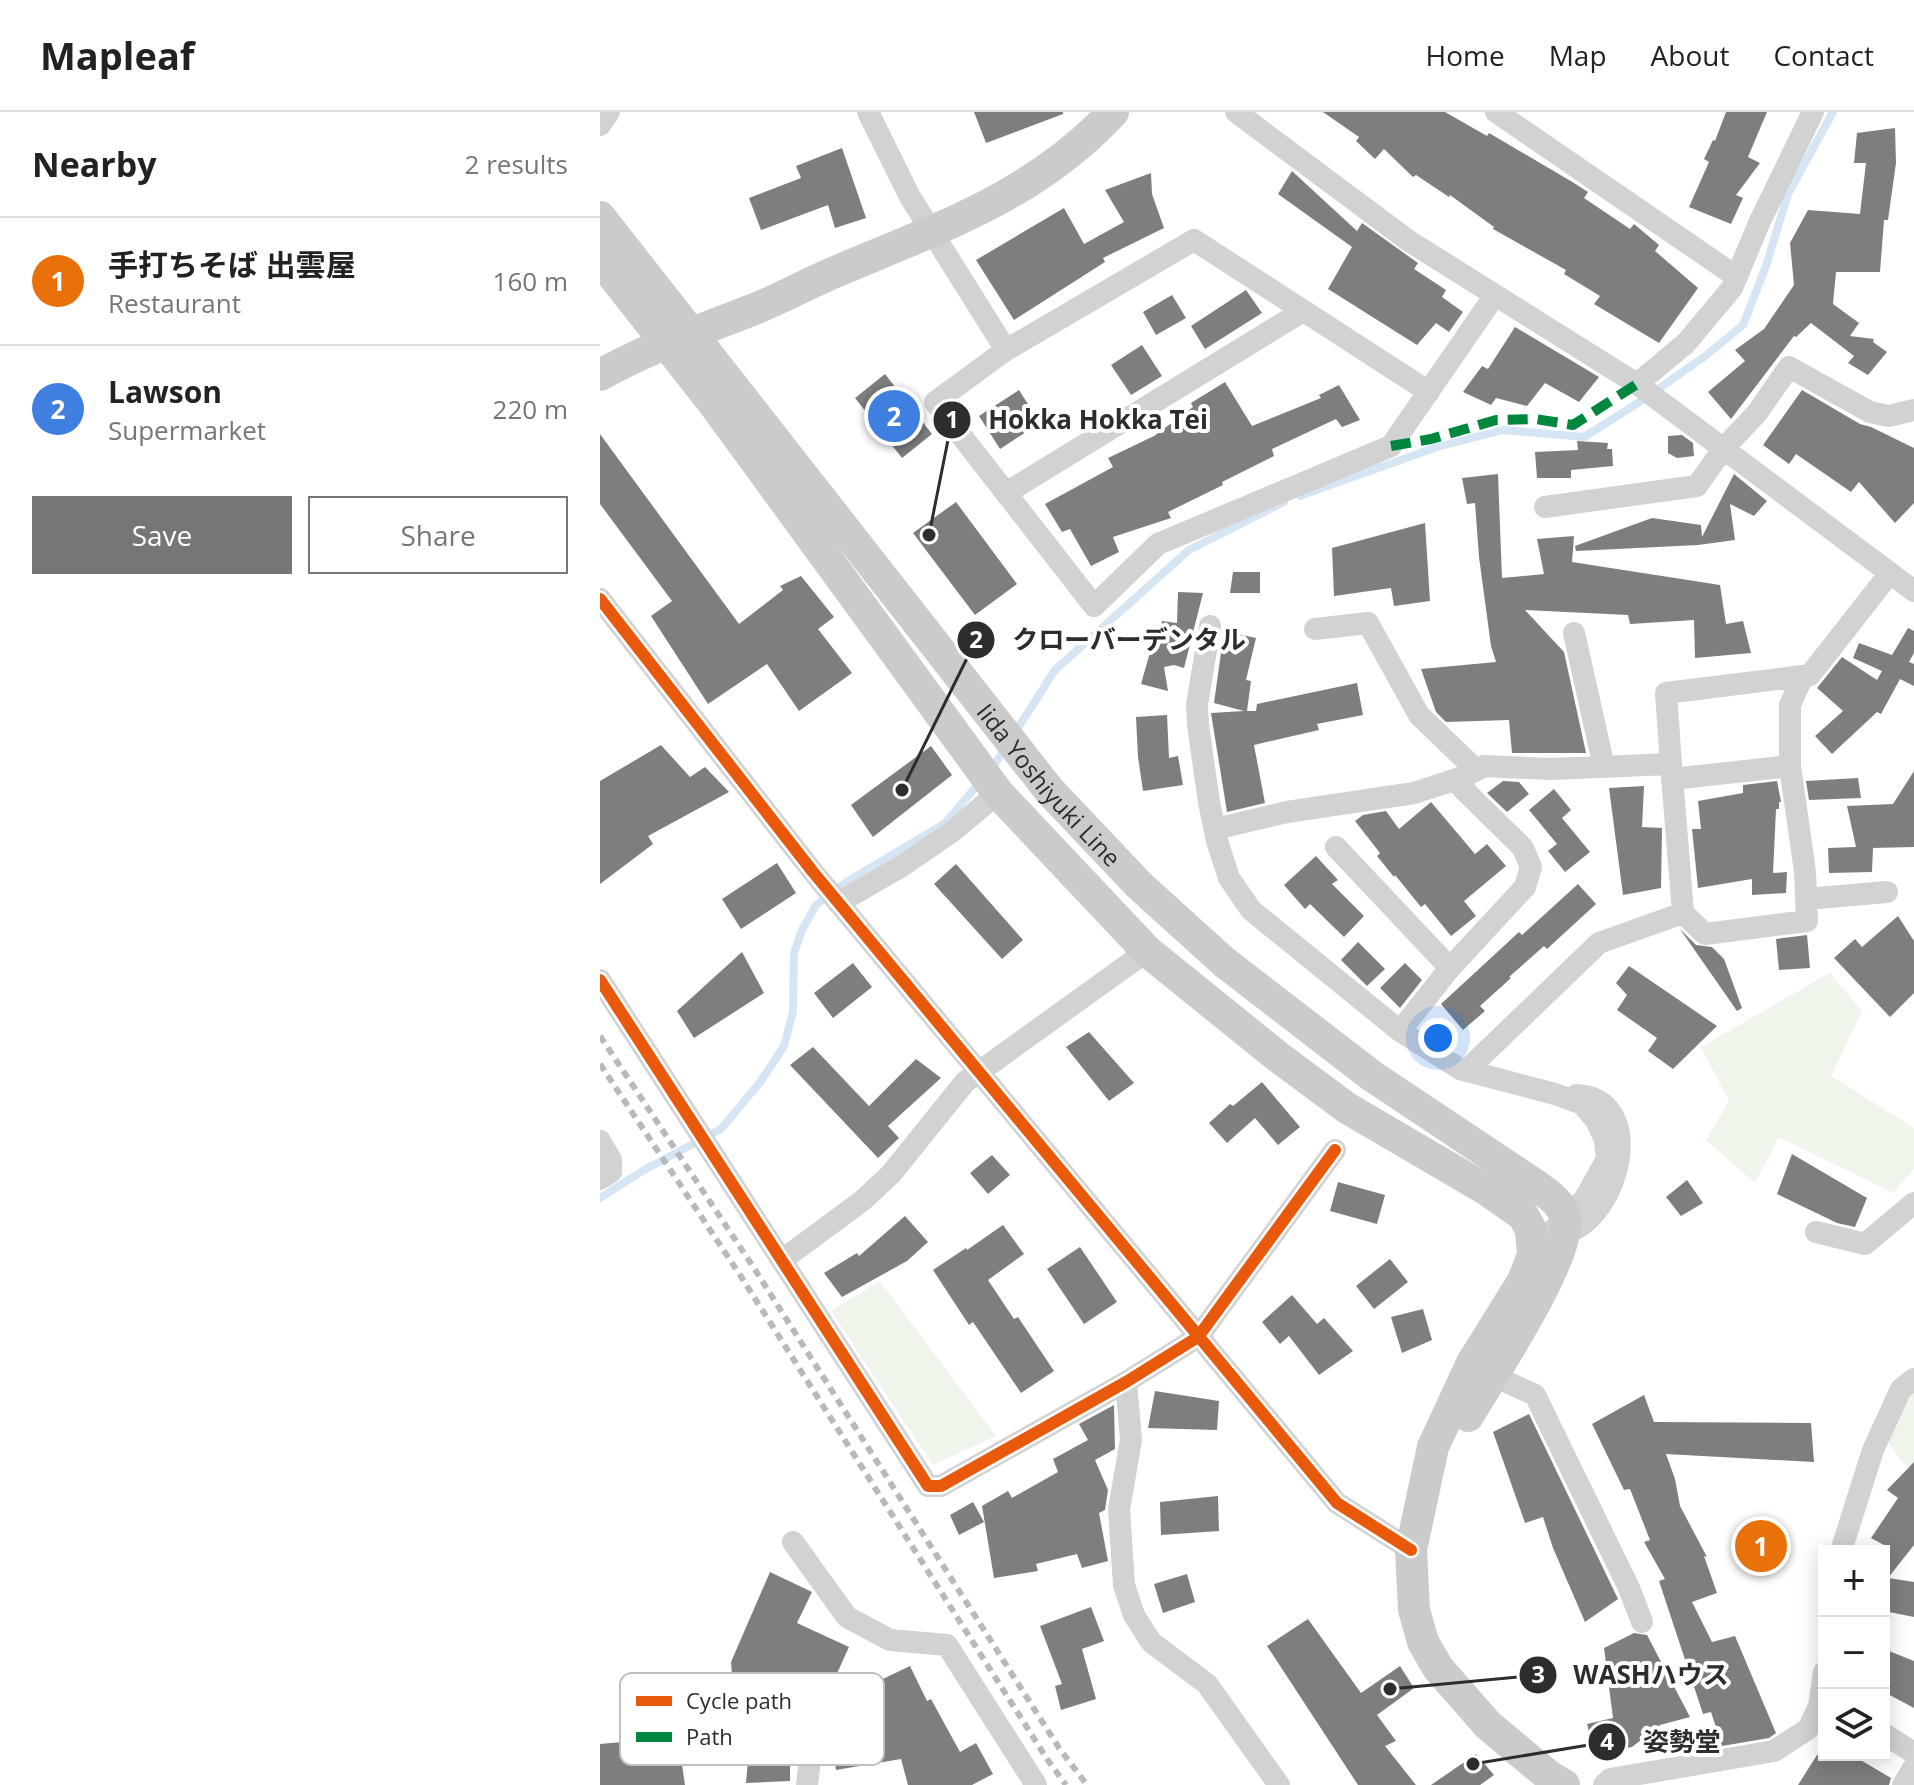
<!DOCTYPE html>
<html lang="en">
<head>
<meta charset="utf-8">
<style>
	body { margin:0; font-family:"Open Sans","Noto Sans JP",sans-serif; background:#f6f6f6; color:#222 }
	.controls { position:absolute; right:24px; bottom:24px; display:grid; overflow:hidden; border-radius:0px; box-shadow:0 4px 20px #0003 }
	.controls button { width:72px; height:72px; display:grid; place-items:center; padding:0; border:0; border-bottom:2px solid #e0e0e0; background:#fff; color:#222; font:40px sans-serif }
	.you { position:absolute; left:838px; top:926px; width:28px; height:28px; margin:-20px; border:6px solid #fff; border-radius:50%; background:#1a73e8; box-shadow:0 0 0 12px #1a73e833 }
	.badge { display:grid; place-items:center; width:52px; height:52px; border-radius:50%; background:#767676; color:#fff; font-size:26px; font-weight:700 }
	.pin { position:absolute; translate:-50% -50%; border:4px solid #fff; box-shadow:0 2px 8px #0006 }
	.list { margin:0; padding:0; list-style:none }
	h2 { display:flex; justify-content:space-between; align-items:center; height:104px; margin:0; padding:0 32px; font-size:34px }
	h2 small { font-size:26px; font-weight:400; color:#767676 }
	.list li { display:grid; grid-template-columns:52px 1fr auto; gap:24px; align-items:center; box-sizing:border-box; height:128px; padding:0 32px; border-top:2px solid #e0e0e0 }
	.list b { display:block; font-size:30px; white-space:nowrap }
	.list p { margin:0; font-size:26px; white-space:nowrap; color:#767676 }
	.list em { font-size:26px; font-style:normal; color:#767676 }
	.actions { display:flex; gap:16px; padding:24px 32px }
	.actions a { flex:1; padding:18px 0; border:2px solid #767676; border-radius:0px; text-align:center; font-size:28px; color:#767676 }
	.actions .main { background:#767676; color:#fff }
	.icon { flex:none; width:44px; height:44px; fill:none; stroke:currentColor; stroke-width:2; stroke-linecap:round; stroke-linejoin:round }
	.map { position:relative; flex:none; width:1314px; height:1673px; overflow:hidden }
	header { display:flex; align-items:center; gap:48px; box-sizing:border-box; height:112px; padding:0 40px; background:#fff; border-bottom:2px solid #e0e0e0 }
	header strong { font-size:38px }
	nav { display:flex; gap:44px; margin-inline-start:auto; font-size:28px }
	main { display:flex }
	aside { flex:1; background:#fff }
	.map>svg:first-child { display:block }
	.green { fill:#eff5ea }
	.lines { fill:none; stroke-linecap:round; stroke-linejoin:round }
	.stream { stroke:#d6e5f3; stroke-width:8 }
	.building { fill:#7e7e7e }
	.street { stroke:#d2d2d2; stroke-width:22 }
	.secondary { stroke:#cbcbcb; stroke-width:32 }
	.rail { stroke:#b9b9b9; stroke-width:6; stroke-dasharray:8 6; stroke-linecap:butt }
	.quiet { stroke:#00873e; stroke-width:10; stroke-dasharray:20 10; stroke-linecap:butt }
	.cycleway-casing { stroke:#fff; stroke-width:17 }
	.cycleway { stroke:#e8590c; stroke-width:12 }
	.labels { text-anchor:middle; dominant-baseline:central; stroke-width:8; stroke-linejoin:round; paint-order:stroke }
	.street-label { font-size:24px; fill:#2d2d2d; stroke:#fff }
	.key { fill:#fff; stroke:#c0c0c0; stroke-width:2 }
	.key-label { font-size:22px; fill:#2d2d2d }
	.leader { fill:none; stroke:#2d2d2d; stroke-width:3 }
	.callout-dot { fill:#2d2d2d; stroke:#fff; stroke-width:3 }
	.mark-label { font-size:24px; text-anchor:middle; font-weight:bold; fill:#fff }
	.callout-label { font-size:26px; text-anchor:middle; font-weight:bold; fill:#2d2d2d; stroke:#fff; stroke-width:8; stroke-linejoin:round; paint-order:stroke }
</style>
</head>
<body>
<header>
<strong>Mapleaf</strong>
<nav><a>Home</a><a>Map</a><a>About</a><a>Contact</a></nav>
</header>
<main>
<aside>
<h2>Nearby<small>2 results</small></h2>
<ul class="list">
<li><span class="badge" style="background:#e8710a">1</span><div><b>手打ちそば 出雲屋</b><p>Restaurant</p></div><em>160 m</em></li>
<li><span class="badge" style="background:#3f7fe0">2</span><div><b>Lawson</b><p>Supermarket</p></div><em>220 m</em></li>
</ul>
<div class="actions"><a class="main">Save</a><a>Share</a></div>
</aside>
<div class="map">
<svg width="1314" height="1673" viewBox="0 0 1314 1673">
	<rect width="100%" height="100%" fill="#fff"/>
	<!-- green -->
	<path class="green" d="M1230 861 1262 899 1231 964 1314 1016V1057L1293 1081 1179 1025 1155 1071 1106 1028 1129 989 1101 935Z
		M280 1169 396 1324 333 1353 231 1199Z
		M1314 1278V1357L1303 1351 1286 1327 1308 1282Z"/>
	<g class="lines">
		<!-- stream -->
		<path class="stream" d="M700 384 837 335 903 318 984 325 1038 291 1104 245 1143 213 1166 154 1188 82 1233 0
			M414 622 455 558 589 438 684 390
			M390 659 407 634
			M0 1086 44 1058 121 1017 161 969 184 934 193 900 194 841 202 818 216 793 245 771 344 712 381 669"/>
	</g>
	<!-- building -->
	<path class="building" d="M374 0H463V2L386 31Z
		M723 0H845L887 24 889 21 974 71 988 80 984 86 1030 117 1034 112 1059 133 1055 139 1098 176 1059 231 994 192 1000 184 964 162 966 158 893 117 894 115 850 83 849 85 816 63 813 65 784 37 775 47 756 29 759 25Z
		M1126 0H1167L1148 45 1160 51 1136 83 1143 86 1131 112 1089 95 1109 50 1104 47 1113 28 1115 29Z
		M1295 16 1296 51 1288 108H1284L1280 160H1236L1233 192 1259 211 1250 224 1274 227 1273 230 1287 240 1268 263 1248 251 1254 244 1211 211 1196 225 1194 224 1131 307 1108 280 1145 249 1135 238 1164 217 1194 173 1190 131 1208 98 1260 102 1266 51H1254L1257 21Z
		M242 36 266 106 235 116 228 93 161 118 149 86 201 66 196 54Z
		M692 59 757 119 762 111 818 151 814 157 846 178 842 185 863 200 849 220 836 211 817 233 728 177 752 135 678 82Z
		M551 61 552 82 564 116 503 146 505 150 414 208 376 148 464 96 484 132 524 110 505 78Z
		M646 178 662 201 605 237 591 214Z
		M572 183 586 206 556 223 543 200Z
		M915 215 999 265 979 290 945 271 927 294 896 286 891 293 863 280 882 254 888 257Z
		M542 233 562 264 531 283 511 253Z
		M285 262 332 322 302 346 255 286Z
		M625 270 652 314 721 286 719 283 739 273 760 308 742 315 736 307 672 337 674 344 622 370 623 373 568 400 571 406 513 425 519 440 491 454 470 417 462 420 445 392 513 355 508 346 554 324 593 295 591 291Z
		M419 278 440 311 400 337 379 304Z
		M1202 278 1260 312 1271 315 1314 336V391L1295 411 1259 370 1251 380 1196 342 1189 352 1163 333Z
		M0 322 139 512 183 478 180 474 201 464 234 505 218 517 252 561 199 599 167 552 108 592 51 504 72 489 0 392Z
		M1082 323 1093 331 1094 344 1077 346 1068 341V324Z
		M977 329 1008 331 1007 337H1012L1013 354 971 358V366H937L935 340 978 338Z
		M898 362 902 466 944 462 937 427 974 424 972 450 1120 473 1126 512 1143 509 1151 541 1095 546 1094 508 1030 512 1028 503 925 498 964 540 986 641H912L909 608 846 610 836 600 821 557 896 550 891 534 879 445 875 391 867 392 862 366Z
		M1134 362 1167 389 1154 404 1130 392 1135 428 1098 433 976 439 975 434 1052 406 1101 413 1102 425Z
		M356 390 417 472 375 503 313 421Z
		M825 411 830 489 794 494 791 476 734 484 732 436Z
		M633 460H660V481H630Z
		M578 480 603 481 584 556 574 553 564 555 568 579 541 572 558 512 560 528 562 509 577 511Z
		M1308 516 1314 519V541L1309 550 1314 552V574L1300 567 1281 602 1277 600 1232 642 1215 624 1243 599 1217 576 1242 545 1277 568 1282 559 1253 546 1259 531 1292 543Z
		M624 519 656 526 646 568 651 569 647 599H656L657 592 757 571 763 603 717 612 719 618 654 633 665 691 627 700 611 601 644 599 614 591Z
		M567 603 569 646 578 644 583 673 543 679 538 645 536 605Z
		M61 633 90 665 105 655 129 680 48 724 53 732 0 772V669Z
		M331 634 352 663 273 725 251 693Z
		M1314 659V735L1273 736 1272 760 1229 761 1228 736 1256 735 1247 694 1293 692Z
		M1258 666 1261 686 1209 688 1206 669Z
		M903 669 919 670 929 682 907 700 887 681Z
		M1177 669 1181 690H1179V697H1176L1173 761 1187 760 1186 781 1152 783V767L1098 776 1092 717H1101L1098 689 1143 681V673Z
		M1044 674 1042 715 1062 716 1061 776 1023 783 1009 676Z
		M954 677 971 698 962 706 990 740 965 760 948 739 957 732 929 698Z
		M831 690 875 742 887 732 906 754 864 789 876 804 851 824 825 792 821 795 795 763 794 765 777 744 780 741 755 709 763 703 786 699 799 717Z
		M716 744 738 768 732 772 764 804 744 825 710 792 705 797 684 773Z
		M177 751 196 781 141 817 122 787Z
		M356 752 423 828 402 847 334 772Z
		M978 772 996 792 947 837 944 834 909 865 911 866 880 894 885 899 863 918 841 892 919 820 922 823Z
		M1298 804 1314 829V881L1290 905 1234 846 1255 827 1262 835Z
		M1080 817 1096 833 1112 835 1124 847 1142 896 1137 899Z
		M1207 823 1210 856 1179 858 1176 827Z
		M758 830 785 857 767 874 741 848Z
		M142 840 164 881 94 926 77 899Z
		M253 851 272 875 233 906 214 881Z
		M805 851 822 868 800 896 780 876Z
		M1029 854 1117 914 1073 957 1048 939 1057 926 1017 898 1027 883 1016 871Z
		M489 920 534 971 509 989 466 935Z
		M213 935 269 994 316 947 341 966 288 1014 299 1026 278 1046 190 953Z
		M662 970 700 1015 678 1033 655 1006 627 1031 609 1011 630 992 633 994Z
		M1192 1042 1267 1086 1255 1115 1237 1111 1177 1082Z
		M392 1043 410 1063 388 1082 370 1061Z
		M1087 1068 1103 1091 1081 1104 1066 1085Z
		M738 1070 785 1083 777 1112 730 1099Z
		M305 1104 328 1130 307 1149 242 1185 224 1161 257 1141 259 1144Z
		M403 1113 424 1142 388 1168 414 1207 418 1205 454 1259 421 1281 373 1210 369 1213 333 1158 366 1136 367 1138Z
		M480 1135 517 1190 484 1212 447 1157Z
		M790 1147 808 1170 774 1197 756 1174Z
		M692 1183 717 1212 724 1206 753 1239 719 1263 689 1224 680 1232 662 1210Z
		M823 1197 832 1228 802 1241 791 1205Z
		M555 1279 619 1289 617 1318 548 1316Z
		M1044 1283 1054 1310 1211 1311 1214 1350 1066 1342 1075 1367 1080 1394 1107 1445 1104 1444 1117 1481 1092 1490 1112 1530 1135 1524 1176 1621 1169 1626 1122 1634 1111 1600 1103 1602 1059 1469 1065 1467 1044 1430 1050 1428 1030 1377 1024 1378 992 1312Z
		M514 1293 515 1337 495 1348 508 1378 505 1398 499 1401 508 1449 482 1456 477 1442 436 1452 438 1459 394 1466 382 1394 408 1379 412 1386 458 1360 453 1347 488 1328 479 1312Z
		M929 1302 1018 1487 985 1510 953 1436 943 1405 925 1411 893 1320Z
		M1314 1350V1433L1288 1466 1314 1470V1505L1284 1499V1433L1271 1426 1298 1386 1287 1378Z
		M618 1384 619 1419 561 1423 560 1390Z
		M373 1390 384 1410 359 1423 350 1403Z
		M1142 1420 1183 1422 1181 1449 1140 1447Z
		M170 1460 212 1480 197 1511 249 1535 234 1568 260 1565 262 1577 310 1554 327 1589 331 1587 360 1640 376 1631 393 1662 372 1673H308L301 1647 236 1658 231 1625H227L229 1594 224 1587 217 1585 204 1591 198 1629 190 1630V1669L146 1671 150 1626 141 1627 144 1574 133 1576 131 1550Z
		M587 1462 595 1490 563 1501 554 1472Z
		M491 1495 504 1529 482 1537 496 1587 461 1598 455 1574 462 1572 440 1514Z
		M708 1507 761 1581 800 1554 814 1576 777 1603 796 1629 785 1634 816 1673H758L667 1534Z
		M1034 1521 1047 1523 1090 1605 1060 1613 1032 1635 995 1642 987 1612 1013 1606 1004 1536Z
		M1284 1537 1314 1549V1596L1284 1580Z
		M78 1625 85 1673H0V1632Z
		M876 1642 894 1663 880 1673H831Z
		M1217 1643H1252L1291 1666 1289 1673H1198Z"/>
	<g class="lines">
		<!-- street -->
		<path class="street" d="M268 0 310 85 406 238 594 128 829 280
			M636 0 809 129 1037 272 1314 479
			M896 0 1137 165
			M0 13 9 0
			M406 238 335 290 494 494 558 432 791 334 895 183
			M1037 272 1086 231 1132 176 1160 109 1213 0
			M406 381 703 199
			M945 395 1097 374 1123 337 1157 301 1189 255 1270 300 1289 304 1314 298
			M0 487 213 760 737 1391 811 1438
			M610 514 597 593 598 613 609 690 617 729 629 766 651 798 800 919 860 957 955 982 982 992 996 1008 1005 1028 1007 1047 984 1088 965 1105
			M715 517 768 511 819 603 876 658
			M974 521 1004 655
			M1071 652 1083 801 1105 822 1207 809 1205 760 1190 654V593L1203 564
			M1072 667 1190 654
			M615 717 687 700 814 681 866 664
			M736 735 850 856
			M1206 787 1287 780
			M238 791 302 754 353 719 398 681
			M0 868 328 1374H341L526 1270 598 1225 735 1038
			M800 919 850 856 925 775 931 755 923 736 863 677 866 664 884 654 951 657 1071 652 1066 581 1210 563 1290 461
			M867 958 999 831 1083 801
			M0 1029 11 1048V1060L0 1067
			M954 1117 966 1121C1020 1105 1049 986 976 983
			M1216 1120 1265 1132 1314 1091
			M182 1148 262 1089 291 1062 365 970 547 839
			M892 1263 935 1283 1029 1476 1042 1510
			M526 1270 531 1328 519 1397 524 1473 534 1503 551 1530 607 1572 679 1673
			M193 1430 247 1505 290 1528 347 1533 436 1673
			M1241 1439 1273 1338 1301 1277 1314 1267
			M1284 1622 1314 1641
			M207 1673 216 1599
			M1004 1673 1010 1667 1174 1639 1208 1617 1219 1594 1224 1560
			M1303 1673 1314 1655"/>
		<!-- secondary -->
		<g class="secondary">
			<path id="s1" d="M0 105 449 678 539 773 624 850 772 964 937 1074C949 1083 962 1091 965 1106 972 1144 890 1266 868 1304"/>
			<path d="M0 147 114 292 398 681 547 839 677 944 747 996 887 1078 923 1103 931 1118 933 1143 923 1169 872 1251 833 1335 811 1438 814 1498 823 1530 838 1556 888 1613 949 1664 964 1673"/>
			<path d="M0 263C48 236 101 218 152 198 180 187 207 172 235 160 338 116 434 85 513 0"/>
		</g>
		<!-- rail -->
		<path class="rail" d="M0 924 152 1153 459 1636 487 1673
			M0 952 140 1163 447 1647 466 1673"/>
		<!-- quiet -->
		<path class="quiet" d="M791 334 831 327 896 308 935 307 973 313 1037 272"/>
		<!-- cycleway casing -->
		<g class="cycleway-casing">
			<path id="cycleway" d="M0 487 213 760 737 1391 811 1438
				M0 868 328 1374H341L526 1270 598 1225 735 1038"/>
		</g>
		<!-- cycleway -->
		<use href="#cycleway" class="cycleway"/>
	</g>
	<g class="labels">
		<!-- street labels -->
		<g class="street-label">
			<text stroke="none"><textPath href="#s1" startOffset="724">Iida Yoshiyuki Line</textPath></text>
		</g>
	</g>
	<!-- legend -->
	<rect x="20" y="1561" width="264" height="92" rx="12" class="key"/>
	<rect x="36" y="1584" width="36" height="10" fill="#e8590c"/>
	<rect x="36" y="1620" width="36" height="10" fill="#00873e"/>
	<g class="key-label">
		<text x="86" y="1597">Cycle path</text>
		<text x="86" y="1633">Path</text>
	</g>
	<!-- callouts -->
	<path class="leader" d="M329 423L352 308M302 678L376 528M790 1577L938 1563M873 1652L1007 1630"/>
	<g class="callout-dot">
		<circle cx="329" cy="423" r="8"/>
		<circle cx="302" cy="678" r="8"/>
		<circle cx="790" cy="1577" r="8"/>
		<circle cx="873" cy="1652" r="8"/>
		<circle cx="352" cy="308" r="20"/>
		<circle cx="376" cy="528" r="20"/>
		<circle cx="938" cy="1563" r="20"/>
		<circle cx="1007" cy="1630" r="20"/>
	</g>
	<g class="mark-label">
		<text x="352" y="316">1</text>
		<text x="376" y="536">2</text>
		<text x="938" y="1571">3</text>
		<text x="1007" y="1638">4</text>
	</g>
	<g class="callout-label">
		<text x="498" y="317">Hokka Hokka Tei</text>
		<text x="529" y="537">クローバーデンタル</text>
		<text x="1051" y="1572">WASHハウス</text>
		<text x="1082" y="1639">姿勢堂</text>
	</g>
</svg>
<div class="controls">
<button>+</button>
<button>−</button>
<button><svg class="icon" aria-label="layers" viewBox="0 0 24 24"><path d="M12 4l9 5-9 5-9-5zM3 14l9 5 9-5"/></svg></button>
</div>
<div class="you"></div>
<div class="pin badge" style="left:1161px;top:1434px;background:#e8710a">1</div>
<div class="pin badge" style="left:294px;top:304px;background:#3f7fe0">2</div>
</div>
</main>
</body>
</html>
